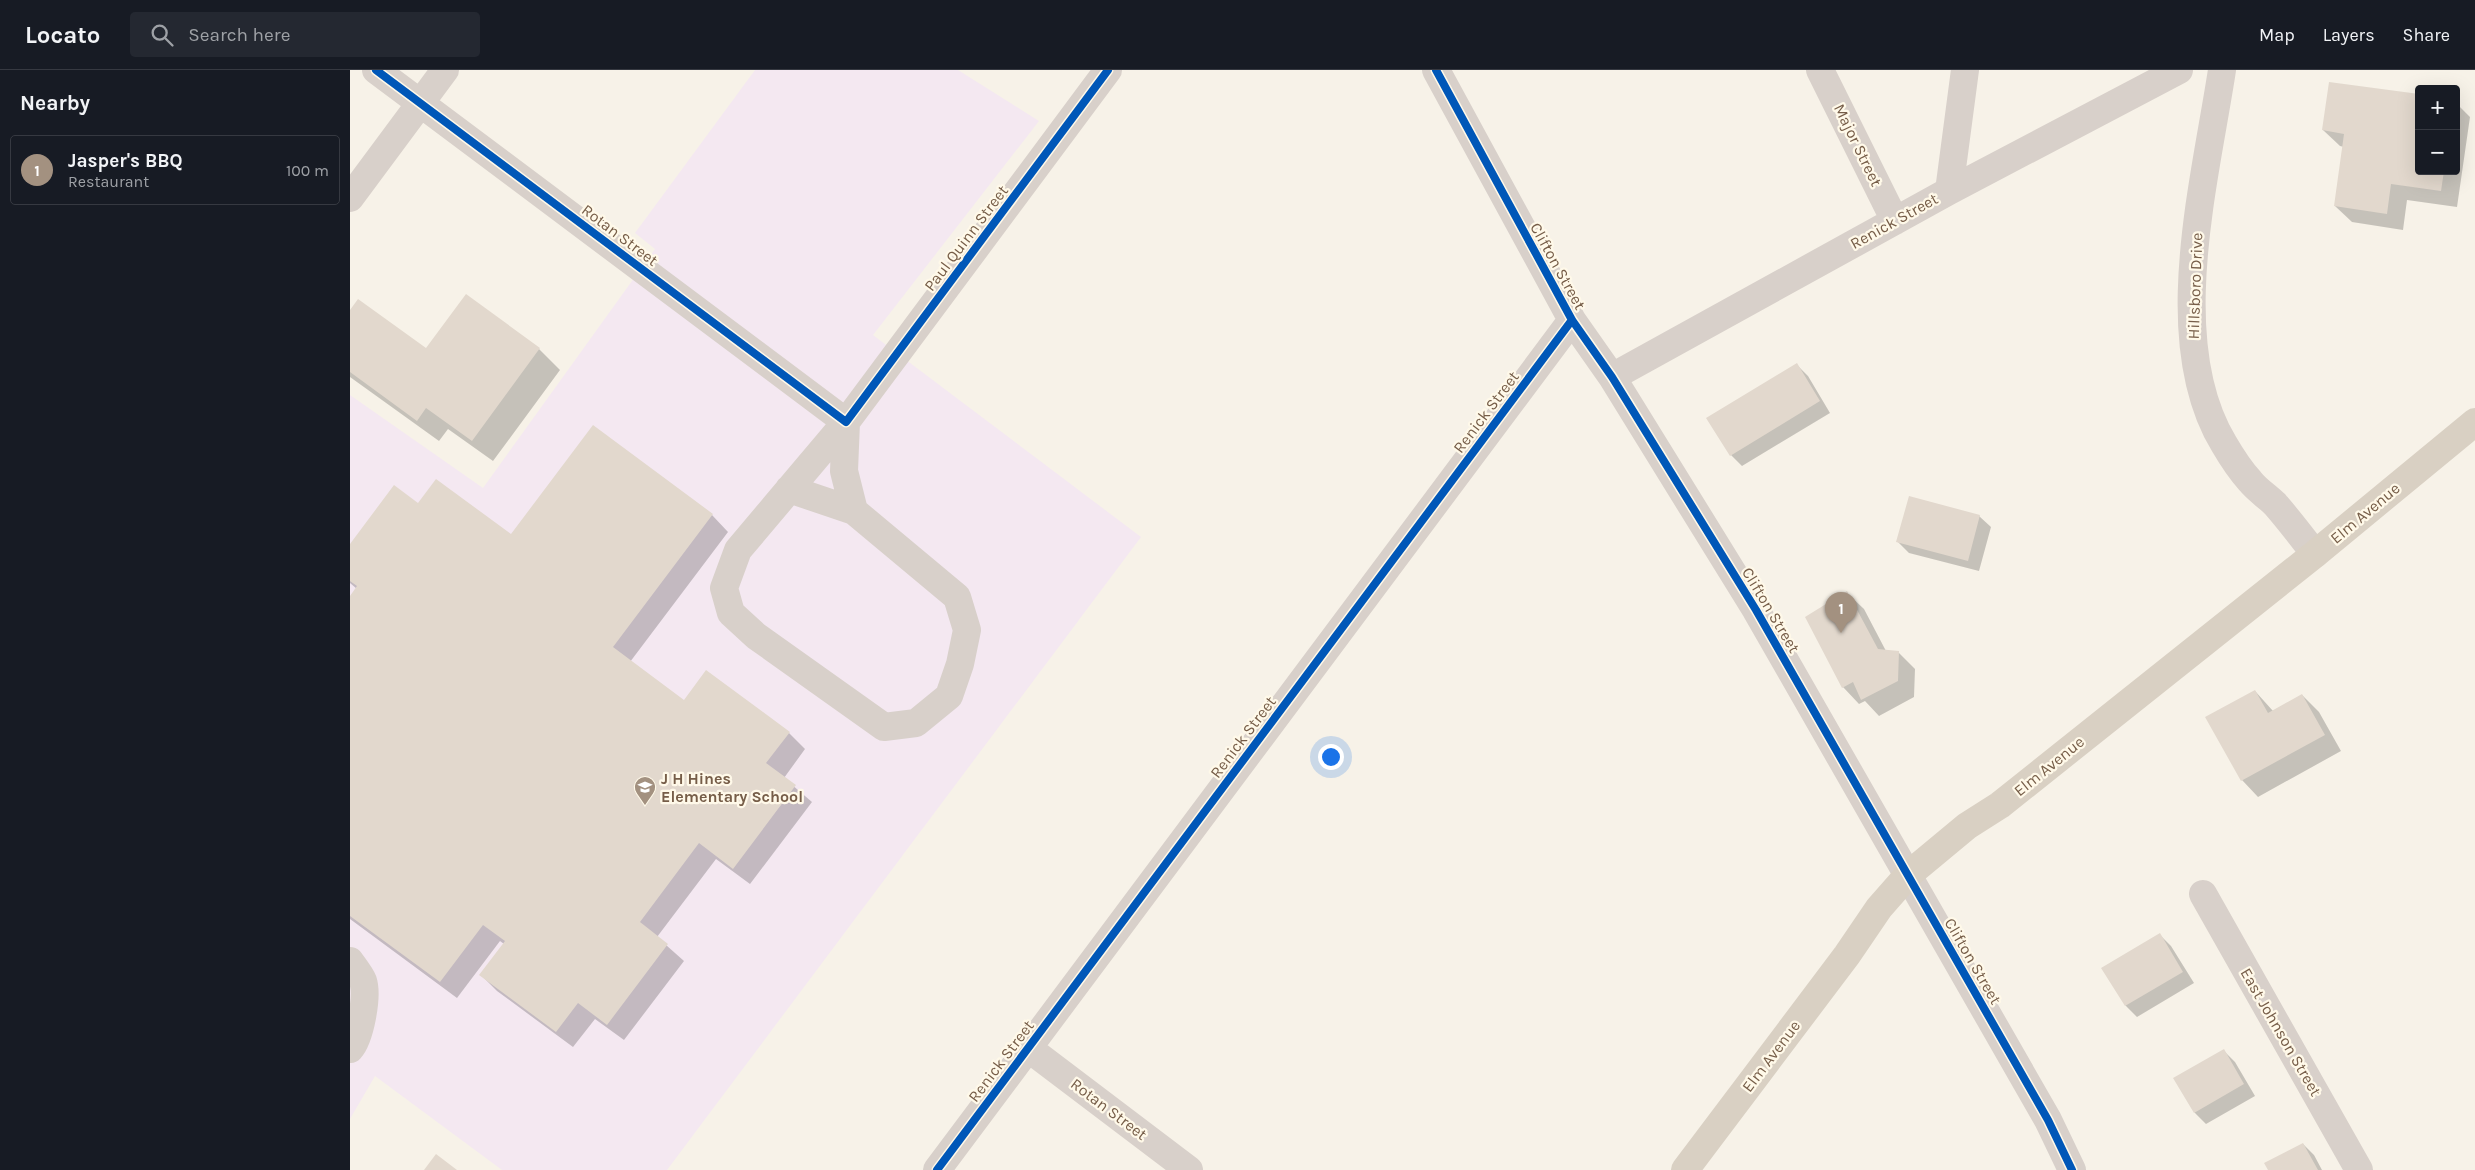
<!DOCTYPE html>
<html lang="en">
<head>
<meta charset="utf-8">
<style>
	body { margin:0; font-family:Karla,sans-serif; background:#242831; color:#f1f3f6 }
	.controls { position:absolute; right:15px; top:15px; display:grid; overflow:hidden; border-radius:5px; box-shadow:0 5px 20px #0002 }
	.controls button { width:45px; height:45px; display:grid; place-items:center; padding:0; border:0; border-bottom:1px solid #363941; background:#171b24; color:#f1f3f6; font:25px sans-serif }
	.you { position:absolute; left:980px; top:686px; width:18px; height:18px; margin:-12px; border:4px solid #fff; border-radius:50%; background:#1a73e8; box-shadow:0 0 0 8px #1a73e833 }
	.badge { display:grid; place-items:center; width:32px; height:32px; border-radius:50%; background:#a39180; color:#fff; font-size:16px; font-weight:700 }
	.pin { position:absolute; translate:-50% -41px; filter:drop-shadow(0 1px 2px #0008) }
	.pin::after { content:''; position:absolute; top:26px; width:18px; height:15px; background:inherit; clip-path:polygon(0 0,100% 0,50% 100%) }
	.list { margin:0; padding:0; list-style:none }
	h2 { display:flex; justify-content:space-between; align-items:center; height:65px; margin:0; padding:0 20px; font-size:21px }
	h2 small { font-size:16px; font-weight:400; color:#9ea1a6 }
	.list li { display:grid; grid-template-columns:32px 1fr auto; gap:15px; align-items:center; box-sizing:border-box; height:70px; margin:0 10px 10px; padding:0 10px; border:1px solid #363941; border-radius:5px }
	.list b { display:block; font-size:19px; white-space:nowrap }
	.list p { margin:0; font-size:16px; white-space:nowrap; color:#9ea1a6 }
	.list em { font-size:16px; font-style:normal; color:#9ea1a6 }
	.icon { flex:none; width:28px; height:28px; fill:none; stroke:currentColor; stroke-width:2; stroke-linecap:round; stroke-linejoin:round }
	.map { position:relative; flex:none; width:2125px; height:1100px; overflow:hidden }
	header { display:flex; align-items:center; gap:30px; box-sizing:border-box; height:70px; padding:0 25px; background:#171b24; border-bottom:1px solid #363941 }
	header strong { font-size:24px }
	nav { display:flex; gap:28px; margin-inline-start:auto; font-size:18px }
	.search { width:350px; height:45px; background:#242831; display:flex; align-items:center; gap:12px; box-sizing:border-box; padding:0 18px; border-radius:5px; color:#9ea1a6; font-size:19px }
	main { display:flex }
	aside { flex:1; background:#171b24 }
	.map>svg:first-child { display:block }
	.education { fill:#f4e8f1 }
	.shadow { fill:#0003 }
	.building { fill:#e2d8cd }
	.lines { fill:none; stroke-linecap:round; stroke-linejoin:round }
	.minor { stroke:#d8d0ca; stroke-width:28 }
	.major { stroke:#d9d0c3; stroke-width:28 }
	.cycleway-casing { stroke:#fff9e9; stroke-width:11 }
	.cycleway { stroke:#0057b8; stroke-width:8 }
	.labels { text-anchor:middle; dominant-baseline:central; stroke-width:4.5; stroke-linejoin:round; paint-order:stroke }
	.street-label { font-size:16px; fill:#765d48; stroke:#fff9e9 }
	.poi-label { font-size:16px; font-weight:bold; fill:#765d48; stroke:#fff9e9; text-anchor:start }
</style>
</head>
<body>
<header>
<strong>Locato</strong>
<div class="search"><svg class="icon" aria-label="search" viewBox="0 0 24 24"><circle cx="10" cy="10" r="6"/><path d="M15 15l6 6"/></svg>Search here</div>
<nav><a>Map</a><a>Layers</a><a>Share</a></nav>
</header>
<main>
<aside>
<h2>Nearby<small></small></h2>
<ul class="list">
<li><span class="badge">1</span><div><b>Jasper's BBQ</b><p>Restaurant</p></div><em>100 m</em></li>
</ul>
</aside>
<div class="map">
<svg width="2125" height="1100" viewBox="0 0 2125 1100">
	<rect width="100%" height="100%" fill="#f7f2e8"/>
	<!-- education -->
	<path class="education" d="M405 0H608L689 51 523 265 791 467 317 1100H152L25 1006 0 1049V325L133 418 305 179 285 163Z"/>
	<!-- shadow -->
	<path class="shadow" d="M1980 13 2069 101H2106V33L2120 47 2107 137 2057 130 2053 160 2002 152 1985 136 1994 77 1990 76 1973 60Z
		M0 242 76 280 189 279 210 300 143 391 98 359 89 371 0 307Z
		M1446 294 1458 306 1480 343 1392 396 1381 385Z
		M68 435 161 466 362 445 378 462 280 592 334 632 439 663 455 679 434 708 462 732 400 814 366 789 307 867 334 891 274 970 245 949 223 977 147 921 131 905 154 874 150 871 107 928 0 849V528L7 519 0 513V476Z
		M1629 446 1641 457 1629 501 1559 483 1548 472Z
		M1497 523 1514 539 1536 581 1548 582 1565 599 1564 627 1529 646 1515 631 1509 634 1493 617Z
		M1905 621 1923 641 1952 625 1969 642 1991 681 1908 727 1892 710Z
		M1810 865 1821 876 1844 913 1787 947 1776 936 1753 899Z
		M1874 981 1885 992 1905 1026 1856 1054 1845 1043 1825 1009Z
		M1953 1074 1964 1085 1972 1100H1919Z"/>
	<!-- building -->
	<path class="building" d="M1979 12 2069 24V101H2094L2091 121 2041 114 2037 144 1984 136 1994 64 1972 60Z
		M116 224 190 278 122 371 76 338 67 351 0 302V240L8 229 76 278Z
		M1447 293 1470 331 1380 386 1356 348Z
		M243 355 363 444 263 577 334 630 356 600 440 662 416 693 446 715 383 799 349 773 290 852 318 874 257 955 228 933 206 962 129 905 155 871 133 855 90 912 0 846V526L7 516 0 511V474L44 415 68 433 86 409 161 464Z
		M1559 426 1630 445 1618 491 1546 472Z
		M1497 521 1528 579 1549 581 1548 611 1511 630 1503 612 1492 618 1455 547Z
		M1905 620 1918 643 1952 624 1975 665 1891 711 1855 647Z
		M1810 863 1833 902 1775 936 1751 898Z
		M1874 979 1894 1014 1844 1043 1823 1008Z
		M1953 1073 1968 1100H1918L1914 1093Z
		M86 1084 107 1100H74Z"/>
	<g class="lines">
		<!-- minor -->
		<path class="minor" d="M26 0 496 352
			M1086 0 1222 250 1262 307 1406 540 1698 1050 1722 1100
			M1470 0 1545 151
			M1872 0C1855 112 1812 272 1874 374 1881 386 1890 400 1900 411 1907 420 1917 426 1925 434 1939 450 1952 467 1965 484
			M1599 121 1615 0
			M0 128 95 0
			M1262 307 1599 121 1829 0
			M496 352 494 401 504 441
			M439 419 504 441 607 527 617 560 610 594 599 626 566 653 534 657 406 566 381 543 374 518 388 480 496 352 758 0
			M1853 824 2009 1100
			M0 891C4 897 10 904 13 911 18 926 10 968 0 979
			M678 978 839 1100
			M587 1100 1222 250"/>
		<!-- major -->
		<path class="major" d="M1335 1100 1497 885 1529 838 1558 805 1617 756 1650 735 1965 484 2125 352"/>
		<!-- cycleway casing -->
		<g class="cycleway-casing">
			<path id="cycleway" d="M26 0 496 352 758 0
				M1086 0 1222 250 1262 307 1406 540 1698 1050 1722 1100
				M587 1100 1222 250"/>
		</g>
		<!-- cycleway -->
		<use href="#cycleway" class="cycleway"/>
	</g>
	<!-- icons -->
	<defs>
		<g id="school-pin" transform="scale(1.125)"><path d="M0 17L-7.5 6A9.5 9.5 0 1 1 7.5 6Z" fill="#a39180" stroke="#fff9e9"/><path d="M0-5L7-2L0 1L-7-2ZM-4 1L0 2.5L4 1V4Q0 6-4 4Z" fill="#fff"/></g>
	</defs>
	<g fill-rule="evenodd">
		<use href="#school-pin" x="295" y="717"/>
	</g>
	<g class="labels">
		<!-- street labels -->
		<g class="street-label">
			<text transform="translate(1508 75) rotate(64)">Major Street</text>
			<text transform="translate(1544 151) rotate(-29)">Renick Street</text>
			<text transform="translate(270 165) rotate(37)">Rotan Street</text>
			<text transform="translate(616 168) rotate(-53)">Paul Quinn Street</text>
			<text transform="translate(1208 196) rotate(61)">Clifton Street</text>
			<text transform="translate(1845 216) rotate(-88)">Hillsboro Drive</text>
			<text transform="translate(1136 342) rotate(-53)">Renick Street</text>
			<text transform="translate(2015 443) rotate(-40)">Elm Avenue</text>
			<text transform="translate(1421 540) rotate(59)">Clifton Street</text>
			<text transform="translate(893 667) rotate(-53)">Renick Street</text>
			<text transform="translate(1699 696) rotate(-39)">Elm Avenue</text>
			<text transform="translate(1623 891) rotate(60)">Clifton Street</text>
			<text transform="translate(1931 962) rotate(60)">East Johnson Street</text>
			<text transform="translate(1421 986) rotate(-53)">Elm Avenue</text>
			<text transform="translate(651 991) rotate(-53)">Renick Street</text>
			<text transform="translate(759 1039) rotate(37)">Rotan Street</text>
		</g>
		<!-- poi labels -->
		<g class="poi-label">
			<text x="311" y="708">J H Hines<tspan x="311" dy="18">Elementary School</tspan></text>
		</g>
	</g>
</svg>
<div class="controls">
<button>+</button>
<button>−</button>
</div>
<div class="you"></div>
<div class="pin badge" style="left:1491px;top:563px">1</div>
</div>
</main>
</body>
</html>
